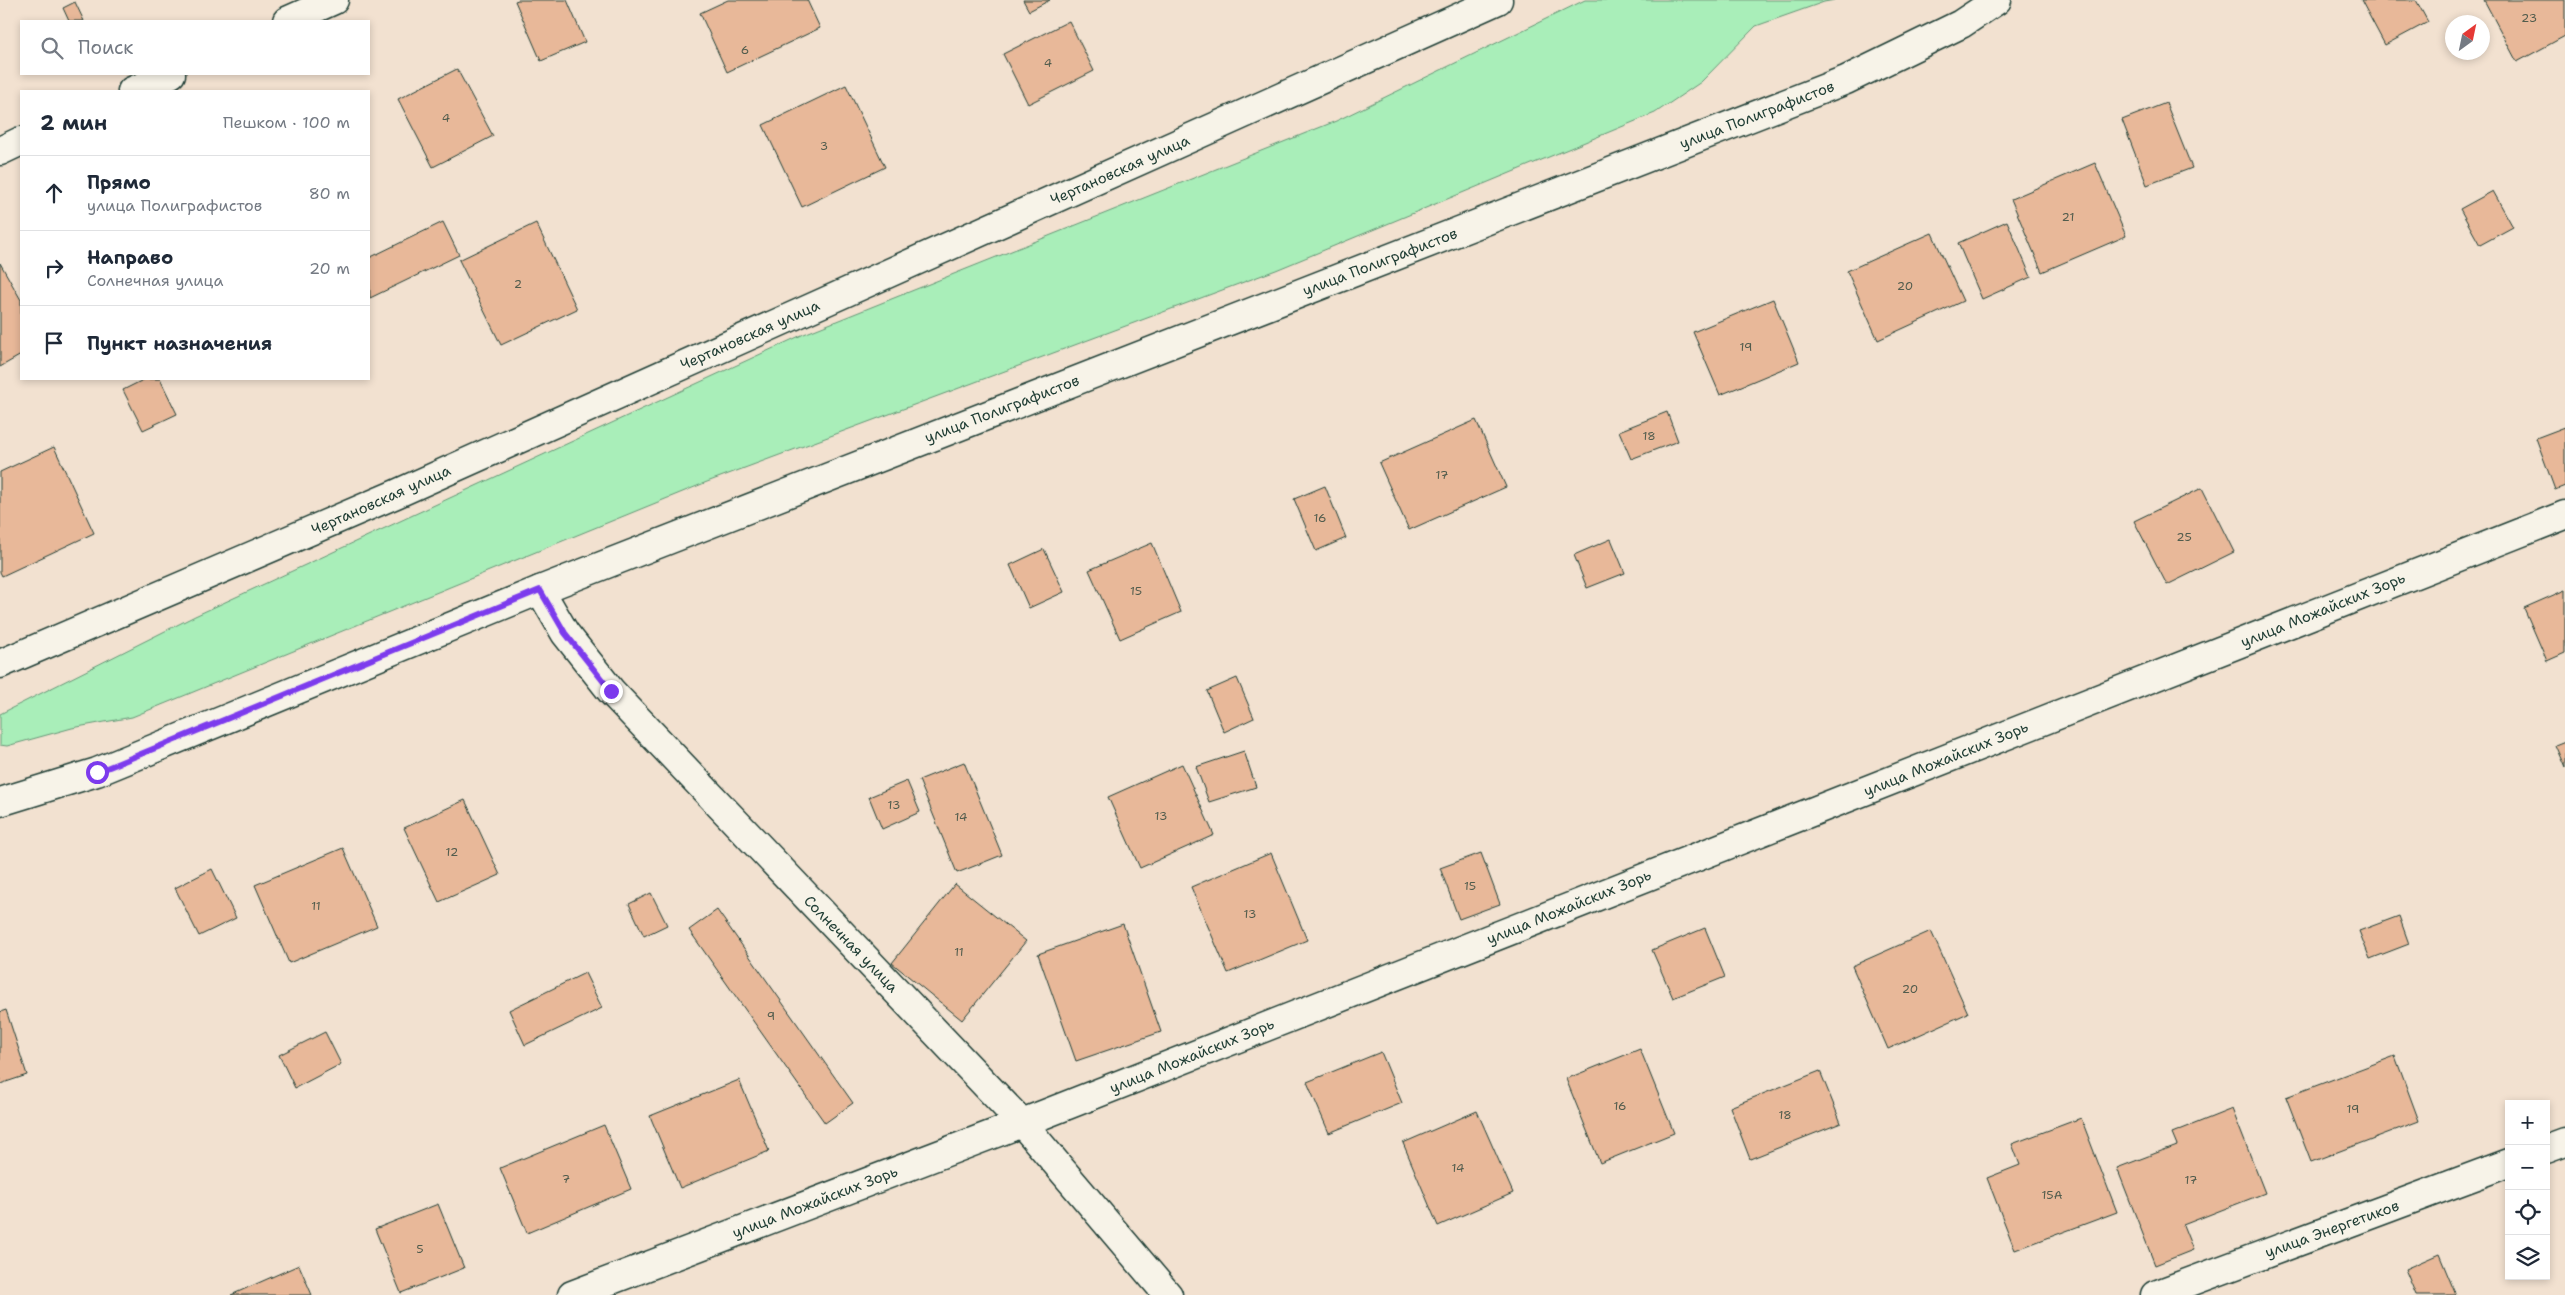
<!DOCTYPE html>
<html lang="ru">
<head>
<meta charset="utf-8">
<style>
	body { margin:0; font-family:"Shantell Sans",sans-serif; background:#f6f6f7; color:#1f2937 }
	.controls { position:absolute; right:15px; bottom:15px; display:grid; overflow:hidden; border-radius:0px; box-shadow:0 2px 8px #0003 }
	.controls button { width:45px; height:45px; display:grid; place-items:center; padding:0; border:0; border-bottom:1px solid #e0e1e3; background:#fff; color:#1f2937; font:25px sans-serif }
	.compass { position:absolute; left:2445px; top:15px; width:45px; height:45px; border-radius:50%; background:#fff; box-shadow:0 2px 8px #0003; rotate:33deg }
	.stop { position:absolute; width:15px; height:15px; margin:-11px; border:4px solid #7c3aed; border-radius:50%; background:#fff }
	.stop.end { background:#7c3aed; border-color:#fff; box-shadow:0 1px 5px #0008 }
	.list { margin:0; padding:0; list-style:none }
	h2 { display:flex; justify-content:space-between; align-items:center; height:65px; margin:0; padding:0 20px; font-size:21px }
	h2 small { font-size:16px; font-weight:400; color:#747a83 }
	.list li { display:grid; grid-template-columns:32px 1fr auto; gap:15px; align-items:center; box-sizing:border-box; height:75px; padding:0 20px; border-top:1px solid #e0e1e3 }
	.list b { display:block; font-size:19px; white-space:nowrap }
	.list p { margin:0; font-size:16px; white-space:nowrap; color:#747a83 }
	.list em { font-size:16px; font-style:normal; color:#747a83 }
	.icon { flex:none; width:28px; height:28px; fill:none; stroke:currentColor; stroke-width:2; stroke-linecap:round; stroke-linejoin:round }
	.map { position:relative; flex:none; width:2565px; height:1295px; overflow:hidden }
	.search { position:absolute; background:#fff; box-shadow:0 2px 8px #0003; left:20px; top:20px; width:350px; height:55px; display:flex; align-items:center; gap:12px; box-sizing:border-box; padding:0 18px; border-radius:0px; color:#747a83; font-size:19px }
	.panel { position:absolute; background:#fff; box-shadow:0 2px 8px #0003; left:20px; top:90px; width:350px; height:290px; border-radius:0px }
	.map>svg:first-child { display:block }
	.green { fill:#a9eeb9; stroke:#649676 }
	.building { fill:#e8b899; stroke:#1f3d34 }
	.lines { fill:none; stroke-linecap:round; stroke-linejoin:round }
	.minor-casing { stroke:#1f3d34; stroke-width:31 }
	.tertiary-casing { stroke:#1f3d34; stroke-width:31 }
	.minor { stroke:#f7f3e8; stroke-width:28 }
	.tertiary { stroke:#f7f3e8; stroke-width:28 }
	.route { stroke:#7c3aed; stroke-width:6 }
	.labels { text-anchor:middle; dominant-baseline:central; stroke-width:4.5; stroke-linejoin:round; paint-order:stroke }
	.number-label { font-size:12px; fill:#515c4d }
	.street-label { font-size:15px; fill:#1f3d34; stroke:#f7f3e8 }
</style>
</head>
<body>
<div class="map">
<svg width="2565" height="1295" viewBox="0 0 2565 1295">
	<rect width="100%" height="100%" fill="#f2e1d0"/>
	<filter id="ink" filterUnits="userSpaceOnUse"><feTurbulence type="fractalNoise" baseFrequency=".02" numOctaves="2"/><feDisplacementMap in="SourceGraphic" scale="10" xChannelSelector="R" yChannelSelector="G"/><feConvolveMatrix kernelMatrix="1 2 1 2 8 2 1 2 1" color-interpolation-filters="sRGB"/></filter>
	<g filter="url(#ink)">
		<!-- green -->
		<path class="green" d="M1585 0H1835L1824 2 1756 26 1701 82 1655 113 1276 270 707 482 132 717 72 728 7 746 0 745V714L195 616 804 334 1336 121Z"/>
		<!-- building -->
		<path class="building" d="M518 0H567L585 42 541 61 515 1Z
			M728 0H807L820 28 727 72 700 13Z
			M1023 0H1050L1029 11Z
			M2361 0H2416L2428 22 2385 45Z
			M2484 0H2565V36L2517 62Z
			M75 2 84 21H69L63 8Z
			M1069 21 1094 71 1028 104 1003 54Z
			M457 69 493 136 433 167 398 99Z
			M846 85 885 167 802 207 763 125Z
			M2166 103 2192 168 2147 185 2122 120Z
			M2095 163 2126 236 2042 272 2011 199Z
			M2493 191 2513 227 2480 245 2460 209Z
			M2007 221 2031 277 1982 299 1958 243Z
			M443 222 459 255 370 298 369 258Z
			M536 223 577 309 501 345 459 260Z
			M1932 233 1963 301 1878 340 1847 271Z
			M0 263 21 300V355L0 367Z
			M1773 299 1799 362 1720 395 1693 332Z
			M145 379H160L177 414 143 430 123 390Z
			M1667 412 1678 441 1631 459 1619 431Z
			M1476 420 1506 487 1409 530 1379 463Z
			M2565 427V486L2555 490 2536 438Z
			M54 447 94 533 2 576 0 572V472Z
			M1325 486 1346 538 1316 551 1294 499Z
			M2202 488 2234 552 2167 585 2134 521Z
			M1611 539 1625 573 1587 588 1574 555Z
			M1152 543 1181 612 1120 639 1089 570Z
			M1044 549 1064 592 1029 608 1010 565Z
			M2565 590V653L2547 661 2524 608Z
			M1237 678 1254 718 1224 732 1207 691Z
			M2565 741V768L2555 745Z
			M1244 751 1256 787 1209 802 1196 767Z
			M964 762 1002 855 957 873 919 780Z
			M1182 764 1214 835 1140 868 1108 797Z
			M907 781 920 812 882 829 869 797Z
			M465 800 500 875 439 902 404 828Z
			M343 848 377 926 289 963 255 885Z
			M1271 853 1307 940 1228 973 1191 887Z
			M1481 853 1500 904 1459 919 1440 868Z
			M212 869 236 918 199 936 175 888Z
			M955 884 1026 941 962 1020 892 963Z
			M651 893 667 925 644 936 629 904Z
			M717 910 853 1103 825 1123 689 930Z
			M2399 916 2409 944 2370 959 2359 931Z
			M1123 924 1161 1032 1076 1061 1038 954Z
			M1705 928 1725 977 1673 998 1652 950Z
			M1931 931 1968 1013 1888 1049 1852 966Z
			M585 973 602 1008 525 1045 509 1010Z
			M6 1010 27 1075 0 1084V1012Z
			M325 1032 341 1064 295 1088 279 1055Z
			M1640 1049 1674 1133 1600 1163 1566 1079Z
			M1381 1052 1402 1103 1329 1133 1307 1082Z
			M2395 1056 2419 1121 2311 1162 2286 1097Z
			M1820 1071 1841 1123 1750 1159 1730 1107Z
			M739 1080 769 1151 680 1188 650 1116Z
			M2232 1109 2265 1193 2183 1225 2193 1250 2155 1265 2117 1168 2177 1145 2172 1133Z
			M1477 1111 1513 1193 1438 1226 1403 1143Z
			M2081 1118 2117 1212 2015 1250 1987 1178 2020 1165 2012 1144Z
			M604 1125 631 1189 527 1233 500 1168Z
			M438 1204 464 1268 401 1293 375 1229Z
			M2439 1254 2456 1295H2416L2405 1269Z
			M299 1265 312 1295H231Z"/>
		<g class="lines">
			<!-- minor casing -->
			<g class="minor-casing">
				<path id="minor" d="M287 21 334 0
					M132 91 171 74
					M0 151 21 141
					M540 590 565 633 611 691 1022 1123 1168 1295
					M0 664 396 494 1498 0
					M2546 1149 2565 1142
					M572 1295 1022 1123 2565 515
					M2155 1295 2509 1163"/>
			</g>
			<!-- tertiary casing -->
			<g class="tertiary-casing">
				<path id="tertiary" d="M0 802 97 772 540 590 1846 80 1961 24 1997 0"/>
			</g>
			<!-- minor -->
			<use href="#minor" class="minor"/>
			<!-- tertiary -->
			<use href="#tertiary" class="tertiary"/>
		</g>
	</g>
	<g class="lines" filter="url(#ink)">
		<!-- route -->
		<path class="route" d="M97 772 540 590 565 633 611 691"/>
	</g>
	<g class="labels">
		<!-- number labels -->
		<g class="number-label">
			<text x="2529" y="18">23</text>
			<text x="745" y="50">6</text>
			<text x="1048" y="63">4</text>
			<text x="446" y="118">4</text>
			<text x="824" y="146">3</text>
			<text x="2068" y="217">21</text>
			<text x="518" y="284">2</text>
			<text x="1905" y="286">20</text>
			<text x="1746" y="347">19</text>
			<text x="1649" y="436">18</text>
			<text x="1442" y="475">17</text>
			<text x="1320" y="518">16</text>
			<text x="2184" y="537">25</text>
			<text x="1136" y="591">15</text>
			<text x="894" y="805">13</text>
			<text x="1161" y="816">13</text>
			<text x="961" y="817">14</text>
			<text x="452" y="852">12</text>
			<text x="1470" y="886">15</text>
			<text x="316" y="906">11</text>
			<text x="1250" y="914">13</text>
			<text x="959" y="952">11</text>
			<text x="1910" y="989">20</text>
			<text x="771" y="1016">9</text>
			<text x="1620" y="1106">16</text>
			<text x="2353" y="1109">19</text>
			<text x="1785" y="1115">18</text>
			<text x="1458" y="1168">14</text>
			<text x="566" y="1179">7</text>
			<text x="2191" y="1180">17</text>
			<text x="2052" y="1195">15А</text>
			<text x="420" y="1249">5</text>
		</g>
		<!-- street labels -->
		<g class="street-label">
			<text transform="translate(1757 115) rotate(-21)">улица Полиграфистов</text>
			<text transform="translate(1120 170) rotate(-24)">Чертановская улица</text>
			<text transform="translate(1380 262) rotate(-21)">улица Полиграфистов</text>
			<text transform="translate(750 335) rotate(-24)">Чертановская улица</text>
			<text transform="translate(1002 409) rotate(-21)">улица Полиграфистов</text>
			<text transform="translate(381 500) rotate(-24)">Чертановская улица</text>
			<text transform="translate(2323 610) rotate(-22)">улица Можайских Зорь</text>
			<text transform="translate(1946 759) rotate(-22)">улица Можайских Зорь</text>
			<text transform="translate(1569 907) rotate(-22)">улица Можайских Зорь</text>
			<text transform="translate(851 944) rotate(46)">Солнечная улица</text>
			<text transform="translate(1192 1056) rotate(-22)">улица Можайских Зорь</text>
			<text transform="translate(815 1202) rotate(-21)">улица Можайских Зорь</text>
			<text transform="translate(2332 1229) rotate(-20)">улица Энергетиков</text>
		</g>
	</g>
</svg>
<div class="controls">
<button>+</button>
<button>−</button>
<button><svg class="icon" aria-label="locate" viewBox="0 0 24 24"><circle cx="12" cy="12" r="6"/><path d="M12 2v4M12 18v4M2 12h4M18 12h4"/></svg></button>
<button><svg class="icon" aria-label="layers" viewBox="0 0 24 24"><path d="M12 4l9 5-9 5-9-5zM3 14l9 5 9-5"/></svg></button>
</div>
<svg class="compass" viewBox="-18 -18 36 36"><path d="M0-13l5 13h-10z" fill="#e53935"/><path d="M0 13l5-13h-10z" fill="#747a83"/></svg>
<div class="stop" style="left:97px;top:772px"></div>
<div class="stop end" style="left:611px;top:691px"></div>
<div class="search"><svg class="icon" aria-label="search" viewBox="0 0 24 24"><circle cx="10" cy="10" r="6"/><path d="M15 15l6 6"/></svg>Поиск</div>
<section class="panel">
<h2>2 мин<small>Пешком · 100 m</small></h2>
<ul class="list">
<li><svg class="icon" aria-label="ahead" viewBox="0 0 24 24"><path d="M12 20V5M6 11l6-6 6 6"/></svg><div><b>Прямо</b><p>улица Полиграфистов</p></div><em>80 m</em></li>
<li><svg class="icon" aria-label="right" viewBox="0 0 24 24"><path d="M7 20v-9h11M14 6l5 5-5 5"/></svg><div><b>Направо</b><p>Солнечная улица</p></div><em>20 m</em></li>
<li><svg class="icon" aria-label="arrive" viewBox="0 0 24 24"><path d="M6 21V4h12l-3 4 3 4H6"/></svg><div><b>Пункт назначения</b></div></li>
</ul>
</section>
</div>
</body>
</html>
